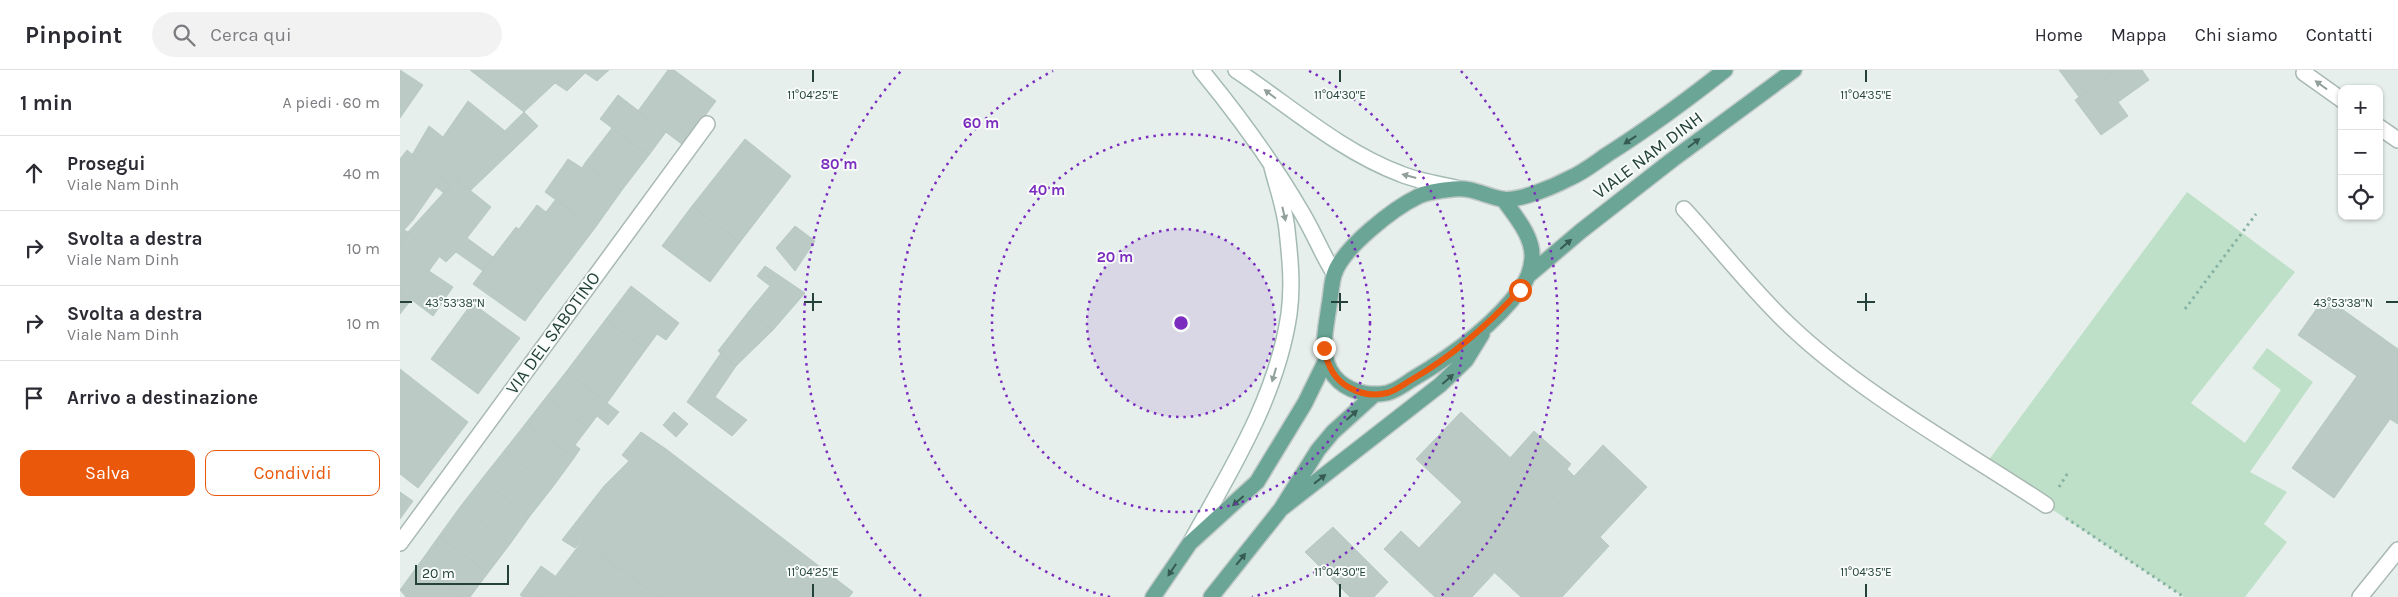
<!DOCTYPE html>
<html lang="it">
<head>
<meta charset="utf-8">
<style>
	body { margin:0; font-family:Karla,sans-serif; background:#f2f2f3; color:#2b2b33 }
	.controls { position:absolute; right:15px; top:15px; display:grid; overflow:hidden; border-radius:10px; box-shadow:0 1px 4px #0004 }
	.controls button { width:45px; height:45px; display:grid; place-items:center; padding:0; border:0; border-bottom:1px solid #e1e1e2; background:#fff; color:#2b2b33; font:25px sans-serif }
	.scale { position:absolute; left:15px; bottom:12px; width:94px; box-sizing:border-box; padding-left:5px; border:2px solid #24423a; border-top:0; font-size:14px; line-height:18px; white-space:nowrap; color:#24423a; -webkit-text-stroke:4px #f7fbf9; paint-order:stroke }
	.stop { position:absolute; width:15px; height:15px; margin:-11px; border:4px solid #ea580c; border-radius:50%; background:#fff }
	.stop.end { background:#ea580c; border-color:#fff; box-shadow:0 1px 5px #0008 }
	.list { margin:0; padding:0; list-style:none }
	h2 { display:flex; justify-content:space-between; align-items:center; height:65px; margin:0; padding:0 20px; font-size:21px }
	h2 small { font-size:16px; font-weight:400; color:#7c7c81 }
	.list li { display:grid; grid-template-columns:32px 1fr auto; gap:15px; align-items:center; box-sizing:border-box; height:75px; padding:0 20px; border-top:1px solid #e1e1e2 }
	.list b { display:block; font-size:19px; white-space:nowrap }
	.list p { margin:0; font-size:16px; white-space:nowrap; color:#7c7c81 }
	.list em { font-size:16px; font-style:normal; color:#7c7c81 }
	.actions { display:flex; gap:10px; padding:15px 20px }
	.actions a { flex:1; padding:11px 0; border:1px solid #ea580c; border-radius:10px; text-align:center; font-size:18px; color:#ea580c }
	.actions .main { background:#ea580c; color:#fff }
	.icon { flex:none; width:28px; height:28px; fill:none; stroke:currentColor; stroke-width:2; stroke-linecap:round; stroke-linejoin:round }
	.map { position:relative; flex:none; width:1998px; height:527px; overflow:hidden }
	header { display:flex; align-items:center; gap:30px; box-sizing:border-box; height:70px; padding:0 25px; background:#fff; border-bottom:1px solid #e1e1e2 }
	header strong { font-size:24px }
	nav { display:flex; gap:28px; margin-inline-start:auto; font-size:18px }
	.search { width:350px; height:45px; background:#f2f2f3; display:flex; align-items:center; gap:12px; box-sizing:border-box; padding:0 18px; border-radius:28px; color:#7c7c81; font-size:19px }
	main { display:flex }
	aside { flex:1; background:#fff }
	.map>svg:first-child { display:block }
	.green { fill:#bfe0c8 }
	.building { fill:#bbcac4; stroke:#b8c9c2 }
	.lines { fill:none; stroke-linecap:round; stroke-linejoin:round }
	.pedestrian-casing { stroke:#a8b8b2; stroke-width:18 }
	.minor-casing { stroke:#a8b8b2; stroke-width:18 }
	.secondary-casing { stroke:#a4bbb3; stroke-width:18 }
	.primary-casing { stroke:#c2cac8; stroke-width:18 }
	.path { stroke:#86b3a5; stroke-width:3; stroke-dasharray:2.5 4; stroke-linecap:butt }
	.pedestrian { stroke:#fff; stroke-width:15 }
	.minor { stroke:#fff; stroke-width:15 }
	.secondary { stroke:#fff; stroke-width:15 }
	.primary { stroke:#6aa596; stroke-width:15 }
	.oneway { fill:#92a09c }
	.oneway2 { fill:#365b51 }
	.route { stroke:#ea580c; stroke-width:6 }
	.ticks { fill:none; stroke:#24423a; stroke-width:2 }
	.ring { fill:none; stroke:#7b2cbf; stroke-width:2.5; stroke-dasharray:2.5 5 }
	.labels { text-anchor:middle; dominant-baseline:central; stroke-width:4; stroke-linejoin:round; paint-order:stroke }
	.street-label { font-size:18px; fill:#24423a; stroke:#f7fbf9 }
	.ticks-label { font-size:12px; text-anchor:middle; fill:#24423a; stroke:#f7fbf9; stroke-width:4; stroke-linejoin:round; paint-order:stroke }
	.centre { fill:#7b2cbf; stroke:#f7fbf9; stroke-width:2.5 }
	.ring-label { font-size:15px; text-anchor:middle; font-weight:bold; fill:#7b2cbf; stroke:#f7fbf9; stroke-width:4; stroke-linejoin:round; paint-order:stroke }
</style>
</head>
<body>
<header>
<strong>Pinpoint</strong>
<div class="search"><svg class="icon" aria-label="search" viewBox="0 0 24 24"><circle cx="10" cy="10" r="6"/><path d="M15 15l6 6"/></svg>Cerca qui</div>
<nav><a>Home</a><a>Mappa</a><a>Chi siamo</a><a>Contatti</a></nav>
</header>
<main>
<aside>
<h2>1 min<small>A piedi · 60 m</small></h2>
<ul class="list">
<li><svg class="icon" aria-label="ahead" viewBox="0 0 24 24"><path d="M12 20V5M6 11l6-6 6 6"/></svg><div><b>Prosegui</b><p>Viale Nam Dinh</p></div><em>40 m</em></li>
<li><svg class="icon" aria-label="right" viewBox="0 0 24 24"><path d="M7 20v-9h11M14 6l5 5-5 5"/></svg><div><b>Svolta a destra</b><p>Viale Nam Dinh</p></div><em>10 m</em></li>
<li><svg class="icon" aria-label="right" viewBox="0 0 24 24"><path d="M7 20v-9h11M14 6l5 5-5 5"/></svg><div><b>Svolta a destra</b><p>Viale Nam Dinh</p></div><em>10 m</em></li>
<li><svg class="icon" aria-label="arrive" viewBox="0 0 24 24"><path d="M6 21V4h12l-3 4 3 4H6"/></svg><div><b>Arrivo a destinazione</b></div></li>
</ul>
<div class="actions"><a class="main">Salva</a><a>Condividi</a></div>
</aside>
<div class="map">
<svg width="1998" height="527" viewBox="0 0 1998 527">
	<rect width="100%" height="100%" fill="#e6efeb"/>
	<!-- green -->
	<path class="green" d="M1787 122 1895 202 1791 333 1845 373 1881 320 1852 298 1867 278 1913 312 1850 402 1887 422 1864 454 1887 472 1845 527H1784L1585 395Z"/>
	<!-- building -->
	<path class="building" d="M0 0 23 15 0 48Z
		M70 0H169L124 42Z
		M169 0H181L185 3 167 21 155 13Z
		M181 0H209L197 11Z
		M268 0H274L316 31 283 75 238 41Z
		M1659 0H1716L1679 27Z
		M1716 0H1742L1749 10 1718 32 1728 46 1701 65 1675 30Z
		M218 25 266 62 249 85 200 49Z
		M68 31 105 61 50 116 12 85 29 56 43 67Z
		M124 42 138 56 70 121 56 109Z
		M212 58 249 85 222 120 185 93Z
		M345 69 391 106 340 172 292 136Z
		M7 80 50 116 44 123 36 117 13 150 0 142V89Z
		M168 89 182 98 185 93 222 120 195 158 145 122Z
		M56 109 91 137 67 168 93 187 83 201 56 182 46 192 8 162Z
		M156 129 195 158 167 195 119 159 137 135 146 142Z
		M292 136 340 172 310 212 262 176Z
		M0 142 13 150 4 160 8 162 0 173Z
		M395 156 415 171 395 201 376 178Z
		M116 157 167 195 144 225 93 187Z
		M8 162 39 187 29 201 53 217 33 246 0 221V173Z
		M93 187 144 225 125 251 73 214Z
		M365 196 405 223 373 260 349 241 370 216 357 206Z
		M231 216 279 253 266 270 257 264 246 279 206 249Z
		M0 221 11 230 0 244Z
		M1925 227 1998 279V354L1990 349 1934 428 1892 398 1957 306 1898 265Z
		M72 233 120 268 78 324 31 289Z
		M349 241 373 260 336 296 318 281Z
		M206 249 246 279 207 333 166 302Z
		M321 283 336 296 315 327 347 350 332 366 287 332Z
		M0 299 68 352 18 418 0 404Z
		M166 302 219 342 208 355 197 346 188 358 147 326Z
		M147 326 188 358 175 375 180 379 174 388 126 353Z
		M274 342 288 354 276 367 263 355Z
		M1061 342 1159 433 1072 527H1035L984 479 1001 461 1019 478 1062 432 1016 389Z
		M126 353 174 388 152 418 104 381Z
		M1134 361 1171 394 1167 399 1174 406 1154 428 1110 388Z
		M241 362 266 379 175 478 162 470 204 416 229 391 222 385Z
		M1203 375 1247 417 1200 467 1209 476 1162 527H1121L1095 503 1159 433 1154 428Z
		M266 379 453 522 449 527H258L182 471Z
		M104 381 152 418 130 446 81 410Z
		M81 410 130 446 110 474 60 437Z
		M0 422 13 431 0 449Z
		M60 437 110 474 88 503 39 466Z
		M933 457 988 512 974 527H950L905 482Z
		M39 466 88 503 70 527H65L19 494Z
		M182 471 204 487 174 527H140Z
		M204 487 258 527H174Z
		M19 494 65 527H6L0 520Z
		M141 496 155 506 140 527H123L120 525Z"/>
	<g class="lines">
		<!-- pedestrian casing -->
		<g class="pedestrian-casing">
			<path id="pedestrian" d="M1284 139C1318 176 1352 220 1388 254 1461 324 1562 379 1646 435"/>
		</g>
		<!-- minor casing -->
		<g class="minor-casing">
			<path id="minor" d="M1906 0 1904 3 1942 30
				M1979 57 1998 70
				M0 473 307 54
				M1960 527 1998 480"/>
		</g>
		<!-- secondary casing -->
		<g class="secondary-casing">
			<path id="secondary" d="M801 0C838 45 873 93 902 143 914 163 922 184 934 203
				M836 0C890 36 940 81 1001 104 1018 111 1038 114 1056 118
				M792 470C832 398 877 326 889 244 893 216 890 187 887 160 885 139 877 117 872 97"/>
		</g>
		<!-- primary casing -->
		<g class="primary-casing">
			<path id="primary" d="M1103 129C1115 146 1134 167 1132 189 1131 200 1128 209 1121 218 1094 256 1050 287 1011 310 1004 315 995 321 987 323 968 327 946 321 934 306 918 286 926 259 929 236 931 226 931 215 934 205 942 178 994 138 1019 126 1028 122 1043 120 1054 119 1072 117 1085 126 1102 129 1118 132 1155 116 1170 108 1184 102 1196 92 1208 84 1249 58 1287 30 1325 0
				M1129 205 1181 161 1272 90 1394 0
				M881 439 1040 315 1066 290 1082 264
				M753 527 790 473 857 412 905 333 926 290
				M811 527 881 439 918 380 933 362 975 324"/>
		</g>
		<!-- path -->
		<path class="path" d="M1785 239 1856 144
			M1659 417 1669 401
			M1666 448 1784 527"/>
		<!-- pedestrian -->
		<use href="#pedestrian" class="pedestrian"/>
		<!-- minor -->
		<use href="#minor" class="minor"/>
		<!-- secondary -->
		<use href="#secondary" class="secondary"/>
		<!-- primary -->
		<use href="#primary" class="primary"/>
	</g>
	<!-- one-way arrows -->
	<defs><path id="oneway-solid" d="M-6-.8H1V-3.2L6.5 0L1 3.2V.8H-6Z" transform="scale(1.25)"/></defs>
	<g class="oneway">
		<use href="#oneway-solid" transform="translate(1921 15) rotate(-144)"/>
		<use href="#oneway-solid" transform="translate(870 24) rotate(-143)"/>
		<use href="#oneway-solid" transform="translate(1009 106) rotate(-165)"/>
		<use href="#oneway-solid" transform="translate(884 144) rotate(77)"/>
		<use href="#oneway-solid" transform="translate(874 305) rotate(106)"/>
	</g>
	<g class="oneway2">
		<use href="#oneway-solid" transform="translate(1230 70) rotate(147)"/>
		<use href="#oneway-solid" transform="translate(1294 73) rotate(-37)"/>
		<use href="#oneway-solid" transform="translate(1166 174) rotate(-41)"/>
		<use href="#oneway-solid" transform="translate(1048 309) rotate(-41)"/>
		<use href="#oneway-solid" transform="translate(952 345) rotate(-42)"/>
		<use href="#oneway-solid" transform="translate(920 409) rotate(-38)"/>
		<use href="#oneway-solid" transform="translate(838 431) rotate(139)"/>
		<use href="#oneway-solid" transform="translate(841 489) rotate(-51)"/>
		<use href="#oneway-solid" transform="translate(772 500) rotate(124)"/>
	</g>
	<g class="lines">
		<!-- route -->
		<path class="route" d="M924 278C927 295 934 310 950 318 961 324 974 326 987 323 995 321 1004 314 1011 310 1053 286 1088 255 1120 220"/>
	</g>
	<!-- ticks -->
	<path class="ticks" d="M413 0V12M940 0V12M1466 0V12M413 223V241M940 223V241M1466 223V241M0 232H12M404 232H422M931 232H948M1457 232H1475M1986 232H1998M413 514V527M940 514V527M1466 514V527"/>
	<!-- distance rings -->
	<circle cx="781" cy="253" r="94" fill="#7b2cbf" fill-opacity=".12"/>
	<g class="ring">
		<circle cx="781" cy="253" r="94"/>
		<circle cx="781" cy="253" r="189"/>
		<path d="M710 527A283 283 0 0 1 653 1M909 1A283 283 0 0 1 852 527"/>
		<path d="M521 526A377 377 0 0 1 501 1M1061 1A377 377 0 0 1 1041 526"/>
	</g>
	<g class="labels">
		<!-- street labels -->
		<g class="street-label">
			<text transform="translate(1248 85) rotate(-37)">VIALE NAM DINH</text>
			<text transform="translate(153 263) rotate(-54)">VIA DEL SABOTINO</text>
		</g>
	</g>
	<g class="ticks-label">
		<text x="413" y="29">11°04'25"E</text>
		<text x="940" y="29">11°04'30"E</text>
		<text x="1466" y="29">11°04'35"E</text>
		<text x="55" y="237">43°53'38"N</text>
		<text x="1943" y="237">43°53'38"N</text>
		<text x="413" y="506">11°04'25"E</text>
		<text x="940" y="506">11°04'30"E</text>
		<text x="1466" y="506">11°04'35"E</text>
	</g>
	<circle cx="781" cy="253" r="8" class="centre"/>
	<g class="ring-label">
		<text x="581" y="58">60 m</text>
		<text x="439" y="99">80 m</text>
		<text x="647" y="125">40 m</text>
		<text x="715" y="192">20 m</text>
	</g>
</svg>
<div class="controls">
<button>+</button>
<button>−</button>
<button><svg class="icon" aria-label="locate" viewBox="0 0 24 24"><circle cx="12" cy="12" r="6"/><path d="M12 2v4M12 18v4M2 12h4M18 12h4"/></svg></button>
</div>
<div class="scale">20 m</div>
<div class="stop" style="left:1120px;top:220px"></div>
<div class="stop end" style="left:924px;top:278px"></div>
</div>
</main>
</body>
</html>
